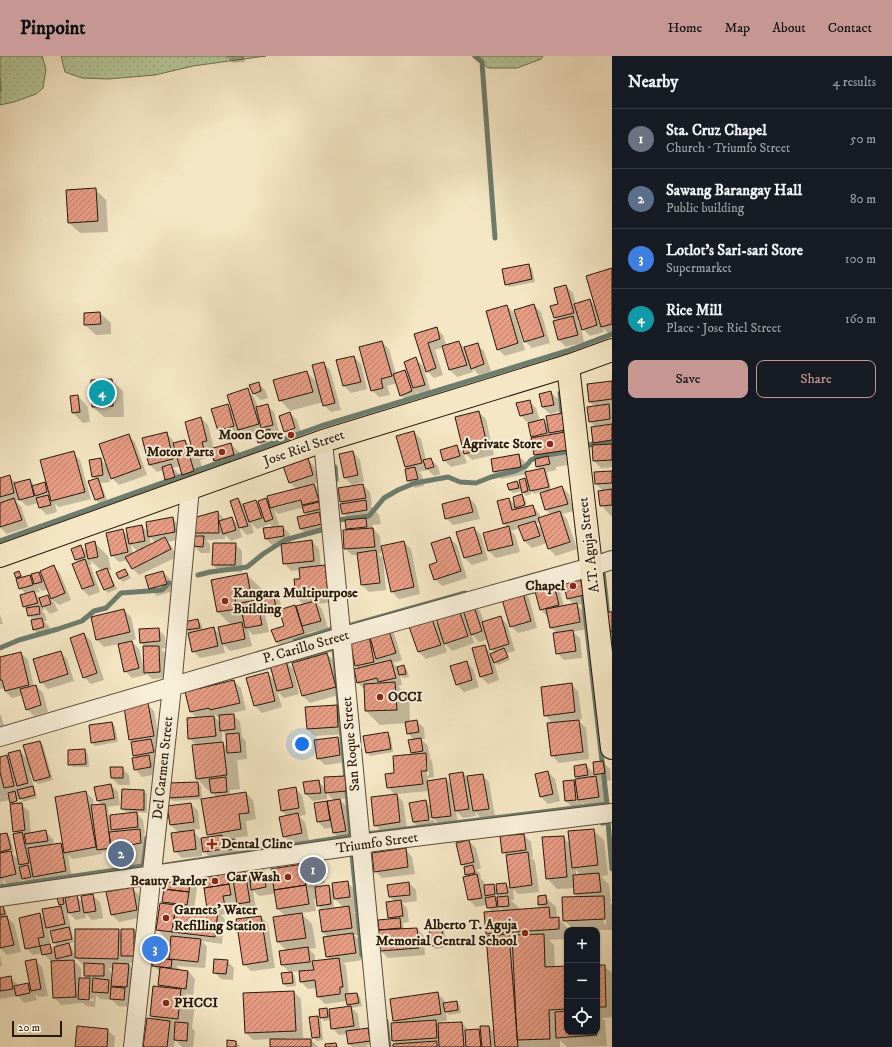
<!DOCTYPE html>
<html lang="en">
<head>
<meta charset="utf-8">
<style>
	body { margin:0; font-family:"IM FELL DW Pica",serif; background:#20242c; color:#f1f3f6 }
	.controls { position:absolute; right:12px; bottom:12px; display:grid; overflow:hidden; border-radius:8px; box-shadow:0 1px 3px #0004 }
	.controls button { width:36px; height:36px; display:grid; place-items:center; padding:0; border:0; border-bottom:1px solid #363941; background:#171b24; color:#f1f3f6; font:20px sans-serif }
	.scale { position:absolute; left:12px; bottom:10px; width:50px; box-sizing:border-box; padding-left:4px; border:2px solid #26190a; border-top:0; font-size:11px; line-height:14px; white-space:nowrap; color:#26190a; -webkit-text-stroke:3px #f8efd9; paint-order:stroke }
	.you { position:absolute; left:302px; top:688px; width:14px; height:14px; margin:-10px; border:3px solid #fff; border-radius:50%; background:#1a73e8; box-shadow:0 0 0 6px #1a73e833 }
	.badge { display:grid; place-items:center; width:26px; height:26px; border-radius:50%; background:#c59692; color:#fff; font-size:13px; font-weight:700 }
	.pin { position:absolute; translate:-50% -50%; border:2px solid #fff; box-shadow:0 1px 4px #0006 }
	.list { margin:0; padding:0; list-style:none }
	h2 { display:flex; justify-content:space-between; align-items:center; height:52px; margin:0; padding:0 16px; font-size:17px }
	h2 small { font-size:13px; font-weight:400; color:#9ea1a6 }
	.list li { display:grid; grid-template-columns:26px 1fr auto; gap:12px; align-items:center; box-sizing:border-box; height:60px; padding:0 16px; border-top:1px solid #363941 }
	.list b { display:block; font-size:15px; white-space:nowrap }
	.list p { margin:0; font-size:13px; white-space:nowrap; color:#9ea1a6 }
	.list em { font-size:13px; font-style:normal; color:#9ea1a6 }
	.actions { display:flex; gap:8px; padding:12px 16px }
	.actions a { flex:1; padding:9px 0; border:1px solid #c59692; border-radius:8px; text-align:center; font-size:14px; color:#c59692 }
	.actions .main { background:#c59692; color:#111 }
	.icon { flex:none; width:22px; height:22px; fill:none; stroke:currentColor; stroke-width:2; stroke-linecap:round; stroke-linejoin:round }
	.map { position:relative; flex:none; width:612px; height:991px; overflow:hidden }
	header { display:flex; align-items:center; gap:24px; box-sizing:border-box; height:56px; padding:0 20px; background:#c59692; color:#111 }
	header strong { font-size:19px }
	nav { display:flex; gap:22px; margin-inline-start:auto; font-size:14px }
	main { display:flex }
	aside { flex:1; background:#171b24 }
	.map>svg:first-child { display:block }
	.grass { fill:url(#grass-dots); stroke:#6e7052 }
	.shadow { fill:#0003; fill-rule:evenodd }
	.lines { fill:none; stroke-linecap:round; stroke-linejoin:round }
	.stream { stroke:#6d7d6e; stroke-width:5 }
	.building { fill:url(#building-hatch); stroke:#26190a }
	.minor-casing { stroke:#5a4c39; stroke-width:20 }
	.major-casing { stroke:#26190a; stroke-width:24 }
	.highway-casing { stroke:#26190a; stroke-width:24 }
	.minor { stroke:#f8efd9; stroke-width:18 }
	.major { stroke:#f5e7c5; stroke-width:22 }
	.highway { stroke:#f5e7c5; stroke-width:22 }
	.poi-dot { fill:#8f2418; stroke:#f8efd9; stroke-width:1.5 }
	.labels { text-anchor:middle; dominant-baseline:central; stroke-width:4; stroke-linejoin:round; paint-order:stroke }
	.poi-label { font-size:14px; font-weight:bold; fill:#26190a; stroke:#f8efd9; text-anchor:end }
	.street-label { font-size:14px; fill:#26190a; stroke:#f8efd9 }
</style>
</head>
<body>
<header>
<strong>Pinpoint</strong>
<nav><a>Home</a><a>Map</a><a>About</a><a>Contact</a></nav>
</header>
<main>
<div class="map">
<svg width="612" height="991" viewBox="0 0 612 991">
	<defs>
		<pattern id="grass-dots" width="8" height="8" patternUnits="userSpaceOnUse"><rect width="8" height="8" fill="#b6c799"/><path d="M2 2h.1M6 6h.1" fill="none" stroke="#9caa82" stroke-width="1.8" stroke-linecap="round"/></pattern>
		<pattern id="building-hatch" width="6" height="6" patternUnits="userSpaceOnUse"><rect width="6" height="6" fill="#e89d85"/><path d="M-1 1l2-2M0 6l6-6M5 7l2-2" fill="none" stroke="#bc7f6b"/></pattern>
	</defs>
	<rect width="100%" height="100%" fill="#f5e7c5"/>
	<filter id="stains"><feTurbulence type="fractalNoise" baseFrequency=".005" numOctaves="4"/><feColorMatrix values="0 0 0 0 .2 0 0 0 0 .09 0 0 0 0 .02 0 0 0 .5 -.17"/></filter>
	<radialGradient id="worn" r=".72"><stop offset=".6" stop-color="#630" stop-opacity="0"/><stop offset="1" stop-color="#630" stop-opacity=".3"/></radialGradient>
	<!-- grass -->
	<path class="grass" d="M0 0H42L46 13 43 32 36 38 14 46 0 49Z
		M61 0H266L193 10 155 19 108 23 82 22 65 16Z
		M475 0H543L541 3 517 12H488Z"/>
	<!-- shadow -->
	<path class="shadow" d="M226 0H244L245 6 233 7Z
		M0 22 1 23 2 36H0Z
		M95 133 106 144 108 176 80 177 69 167Z
		M529 209 532 212 535 226 509 231 506 228Z
		M612 213V277L609 278 602 271 604 276 590 280 581 271 584 286 566 291 559 284 554 266 558 265 555 262 551 251 559 248 566 230 573 237 576 248 590 244 596 251ZM580 264 582 270 577 265Z
		M534 249 541 256 550 287 532 292 525 285Z
		M507 250 514 257 525 294 505 300 498 293Z
		M100 257 111 267V278L96 279 85 269Z
		M436 272 443 279 446 289 459 286 465 292 477 288 484 295 491 315 479 319 472 312 473 316 457 321 450 314 443 291 435 294 443 319 434 322 427 315 415 278Z
		M382 286 389 293 396 318 405 315 409 319 416 303 423 310 431 336 420 339 416 335 419 342 408 346 401 339 397 327 387 330 390 339 379 341 372 334Z
		M354 301 361 308 367 333 351 337 344 330Z
		M323 307 330 314 341 354 331 356 324 349 323 346 290 355 280 344 306 316 318 327Z
		M112 324 123 335 124 361H104L93 351Z
		M612 326V411L601 412 594 405 597 390 594 386 595 371 590 365 595 351 590 346Z
		M258 327 265 334 268 342 261 344 253 337Z
		M247 334 254 341 258 351 267 349 274 356 279 376 273 377 283 388 273 400 259 386 256 377 246 381 240 374V377L226 382 219 374 227 349 233 355Z
		M551 336 558 343 561 355 550 358 542 351Z
		M78 340 88 351 90 366 83 367 73 357Z
		M529 345 536 352 540 365 543 364 548 369 562 358 581 407 556 411V414L547 416 551 434 562 431 569 438 574 455 562 458 567 463 577 493 556 500 549 493 547 487 532 492 524 485 520 472 511 475 515 479 520 496 496 502 489 495 485 477 508 472 504 468 509 443 516 450 522 439 525 443 527 448 517 450V452L527 450 528 451 532 450 539 457 541 462 551 459 546 454 541 436 534 438 530 434 531 438 526 440 522 435 513 437 509 434 517 426 522 431 525 423 529 427 527 418 501 423 494 416 518 399 525 406 527 416 540 413 537 410 539 403 535 399 532 383 535 382 532 380 529 367H528L521 360 518 348ZM540 466 543 474 536 468Z
		M479 356 486 363 494 399 472 404 465 397Z
		M290 357 297 364 302 379 292 382 285 375Z
		M201 362 208 369 214 393 231 388 245 402 228 418 215 404 211 392 208 393 211 401 200 404 207 429 196 432 183 418 180 410 173 412 184 423 180 437 166 423 163 414 157 416 150 409 166 377 173 384 174 388 185 385 193 393Z
		M414 376 421 383 426 404 431 403 438 410 440 418 434 420 428 414 419 416 422 419 424 430 415 432 408 425V414L406 411Z
		M128 379 135 386 147 419 119 429 112 422 108 412 110 426 101 427 107 444 99 447 96 444 97 424 93 420 100 403 108 411Z
		M456 390 463 397 467 407 451 411 444 404Z
		M353 396 360 404 364 426 352 429 345 422Z
		M73 397 80 404 91 443 59 451 55 448 57 456 47 459 40 452 38 447 27 450 20 444 16 445 21 451 28 471 7 478 0 471V423L9 420 17 428 30 424 35 430 44 427 48 431Z
		M307 403 314 410 320 426 314 428 321 436 329 475 308 480 301 473 308 459 305 456 304 451 278 458 274 454 280 471H283L290 478 291 488 312 485 319 493 321 511 325 510 332 517 334 546 317 548 322 553 328 572 308 577 310 584 284 593 276 586 286 570 281 558 272 561 264 553 269 576 253 579 248 574 252 590 230 595 223 588 225 597 200 602 193 595 191 578 187 574 185 567 197 564 201 567 203 575 214 573 221 579 231 569 218 556 213 524 247 519 261 532 262 541 273 538 280 545 282 554 294 550 298 554 304 549 297 542 302 524 300 514 291 515 284 507 282 488 273 490 266 483 273 472 270 468 257 473 251 467 254 477 247 479 239 471 242 481 231 485 225 479V483L206 484 210 488V497H201L194 490 199 481 194 477V463L218 456 225 464 231 462 239 469 238 443 244 449 256 445 261 450 266 443 270 448 297 433 290 427ZM305 441 306 443 275 452V449Z
		M612 416V460H611L601 449 603 435 596 428Z
		M363 429 370 436 372 449H370L379 459 381 468 372 469 373 472 380 480 381 491 404 486 411 493 420 538 399 543 392 536 382 492H381V497L378 498 383 502 386 534 369 536 362 529 358 499H352L345 492 349 474 347 473 350 464 343 457 344 448 341 446Z
		M469 442 476 449 480 463 453 469 446 462Z
		M172 462 179 469 182 483 168 486 171 490 177 501 139 519 132 512 128 504 119 506 112 499 122 474 128 480 142 470 149 477ZM150 481 156 487 151 489ZM131 489 138 496 133 498Z
		M474 472 481 479 488 504 472 509 465 502 458 476Z
		M450 482 457 489 467 522 442 530 435 523 439 507Z
		M94 486 108 500 111 514 108 515 117 533 108 537 104 533 102 515 90 504 92 508 89 509 91 511 100 536 89 540 82 533 78 506 76 504 72 493 81 490 88 497Z
		M235 488 242 495V516H220L213 509Z
		M53 510 60 517 71 544 59 549 53 544 58 555 50 558 43 550 44 554 42 555 45 558 47 565H44L49 570 51 578 41 580 33 573 34 565 29 560 28 554 24 551 26 538 20 532 19 523 17 521 19 516 24 522 30 520 34 524 39 517 44 522ZM38 531 42 535 48 533 53 546 48 540 41 543 35 537 40 536Z
		M125 514 128 517 131 522 123 526 120 523 117 517Z
		M163 516 170 523 173 535 157 540 150 533Z
		M579 518 586 525 590 546 577 549 583 555 587 573 573 576 580 582 582 602 564 604 557 597V577L551 572 549 560H547L540 553 552 525 559 532 564 550 574 548 567 542Z
		M522 535 529 542 537 572 518 577 511 570Z
		M473 548 480 555 484 566 500 561 507 568 515 595 507 597 510 604 498 609 494 605 499 624 488 628 481 621 484 590 492 598 495 597 491 593 488 583 479 586 471 577 474 587 452 595 444 586 447 596 426 603 419 596 409 568 431 561 439 570 458 552 466 560Z
		M124 554 131 561 136 583 131 585 139 593 144 613 146 591 141 587 158 573 165 580 166 592 161 593 166 598 167 622 152 623 145 616 146 619 132 622 125 615 119 588 104 591 97 584 92 561Z
		M0 559 3 568H0Z
		M387 570 394 577 402 604 393 607 398 612 404 610 407 614 409 621 403 622 400 619 402 629 398 630 409 641 410 666 417 665 424 672 425 683H421L428 690 430 701 429 702 432 705 434 721 428 722V726L446 723 451 728 463 717 467 721 482 719 489 726 495 760 481 762 475 756 476 760 463 762 456 755 458 766 440 769 434 763 435 771 421 773 413 766 425 745 432 752 429 735 396 738 403 746 407 773 382 776 375 769 395 739 388 731 414 699 411 696 414 684 408 677 406 667 380 669 366 655 365 634 358 627 359 613 356 610 351 585 368 582 372 585ZM425 704H427L429 719 427 720ZM433 762 434 764 418 766V764Z
		M84 578 91 585 104 624 91 628 84 621Z
		M60 596 67 603 74 625 48 633 41 626Z
		M21 597 28 604 34 631 36 630 43 637 48 656 34 660 27 653 23 639 12 642 5 635V632L0 633V602Z
		M327 598 334 605 342 638 310 647 303 640Z
		M286 606 293 613 299 638 284 642 277 635 282 651 262 657 255 650 247 622 267 617 275 624Z
		M466 606 473 613 479 631 464 636 457 629Z
		M234 625 241 632 246 654 232 657 240 666 242 681 246 685 247 703 237 704 240 733 230 734V739L246 737 253 744 256 763 246 765 248 780 234 782 238 787 239 796H236L237 807 217 809 202 793V800L182 802 175 795 179 777 171 769 191 748 198 755 200 773 192 774 200 783 211 782 208 778 216 741 212 736H210L196 722 197 690 189 682 197 662 191 656 186 637ZM213 659H215L218 661 220 660 221 668ZM222 674 227 680 228 692 222 687Z
		M571 628 578 635 582 663 578 664 586 672 589 703 559 707 552 700 553 668 545 659Z
		M147 648 154 655 160 687 155 688 158 691 160 703 153 704 156 707 158 718 142 721 135 713 137 702 134 699V687L130 684Z
		M336 650 343 658 345 678 315 680 308 673Z
		M0 658 1 659 4 670 0 671Z
		M112 667 115 670 118 686 95 690 92 686Z
		M388 677 391 681 393 696 370 700 367 697Z
		M337 682 344 689 347 706 325 709 318 702Z
		M40 686 43 689 53 724 38 728 35 725 32 716 30 717 37 742 22 746 23 750 29 755 31 778 46 776 53 783 54 789 61 788 64 792 86 736 93 743 94 750 102 749 98 745 95 732 111 729 118 736 120 749 108 751 109 760 132 758V756H126L122 753 144 735 147 738V757L136 756 143 764 145 778H143L153 788 154 801 143 802 145 820 128 822 114 809 112 795 102 796V798L72 803 68 799 72 822 41 827 36 822 37 828 30 830 22 822V825L7 828 3 824 4 833 0 834V779L7 778 10 781 14 796 11 797 20 805 17 778 14 775V749L11 746 10 744 0 746V702L6 700 11 705 19 695 29 704ZM22 743 23 745 15 747V745ZM110 772 115 776 111 777ZM18 806 23 811 20 812Z
		M85 694 88 698 89 711H73L69 708Z
		M603 706 610 713 611 724 600 726 603 728 605 747 586 750 582 746 583 751 573 752 566 745 564 726 573 725 577 728 579 723 576 720 586 709 593 716V721L597 720 595 718Z
		M122 712 129 719 130 729H119L112 722Z
		M548 716 555 723 560 745 548 748 541 741Z
		M344 721 351 728 352 742 339 743 347 751 352 782 341 784 334 777 333 771 325 773 318 766 315 748 334 745 327 737V743L313 745 306 738 304 727 319 726 325 732Z
		M198 727 201 730 202 743 173 745 170 742Z
		M295 732 302 739 306 759 299 760 305 766 309 784 291 788 284 780 288 761 282 755 279 735Z
		M593 774 604 784 608 819 601 820 609 829 611 846H609L612 849V874H574L564 864 579 842 575 838V832L557 833 547 822 563 781 570 788ZM576 814 581 820H576ZM603 851H605L606 868H604Z
		M524 779 531 786 533 801H531L535 805 539 836 518 838 513 833 514 844H511L521 854 543 852 539 849 545 841 556 851 557 859H555L569 873V874H567V883L549 884 554 889 555 912 567 911V976H597V910H604L612 917V961L602 962 605 965 607 990 567 991 560 984V991H394L397 989 393 984 397 968 394 964 437 937 444 944 445 948 457 946 460 950 461 957 449 959 446 956 447 965 436 966 438 968 462 967 469 975 478 974 482 977 489 971 495 977 491 881 487 877 492 856 488 852 487 849 476 851 469 844 465 822 469 821 466 819V812L462 808 469 785 476 792 481 812 476 814 480 817 481 823 484 826 485 830 493 829 498 834 506 828 512 833 507 800 503 796ZM499 851 504 855 500 856ZM435 985H440V990Z
		M405 793 412 801 415 818 382 822 375 815Z
		M318 803 322 806 325 827 317 828 318 832 329 830 334 836 347 826 361 840 363 855 353 856 356 858 359 879H354L360 885 363 904 343 907 346 910 349 939 357 938 360 941 362 950 352 952 358 958 360 974 368 973 371 977 373 988 366 989 368 991H352L349 988 347 978 339 979 332 972 331 964 324 965 321 961 327 954 330 957 350 951 347 949V945L325 948 318 941 317 932 308 933 301 926 300 915 290 916 295 920 296 930 287 931 284 928 290 917 282 909 280 896 287 895 278 886 285 860 278 853 275 837H273V838L259 840 253 834 256 853 245 855 238 848 237 846 230 847 232 857 221 859 225 863 222 888 202 885 207 891 205 912 176 910 182 915H188L195 923 193 939 185 938 195 948 192 972 195 975 193 991H182L175 984 174 991H144L155 964 151 960 163 932 159 929 161 917 153 909 154 901 153 900 158 885 171 897V887L157 873 167 849 163 846 190 825 197 832 194 853 210 855 208 852 227 818 234 826 244 816 251 822 263 815 273 825 303 809 307 813ZM311 827V829L285 833V831ZM333 841 344 852 322 876 328 881 327 901 330 904 315 905V899L309 893 316 892 312 868 301 857 316 855 314 843H317L318 849 321 853 334 851Z
		M409 827 416 834 417 845 402 847 407 852 409 866 403 867 404 874 417 873 424 880 425 899 388 902 381 895 382 875 380 873 391 864 389 861 395 846 390 841Z
		M132 832 139 839 144 861 119 866 112 859Z
		M92 839 100 846 103 862 92 864 85 857 86 862 76 864 67 855 74 886 68 888 72 892 75 902 64 905H74L81 912V923H88L85 919V911L76 902 118 874 122 878 134 874 141 881 140 907H129V909L142 923 131 951 118 950 112 944 100 943 96 939 95 951 86 950 83 947 61 949 54 941 53 908 43 897 33 899 26 892 39 858 46 864 44 854 61 851 60 849 63 842 66 846 76 840 83 847ZM48 873 52 876 54 887 58 891 56 896 48 888H51ZM108 912 114 913 112 926H111V916ZM85 943H94V945H85Z
		M0 851H3L6 854 8 862 14 868 21 896 7 899 0 892Z
		M261 861 268 868 275 912 251 915 244 908Z
		M441 869 444 873 447 891 436 893 432 890Z
		M0 899 2 910H0Z
		M35 904 42 911 48 940 39 941 35 938 37 944 24 947 18 940 0 943V924L11 922 18 929V930L28 928 31 932Z
		M227 905 234 912 233 924 221 923 214 916Z
		M294 936 301 943 303 982H285V984H311L318 991H271V983L253 984 246 977Z
		M317 961 321 964 323 984 317 985 313 981Z
		M107 974 115 981 114 991H77Z
		M228 985 236 986 241 991H228Z"/>
	<g class="lines">
		<!-- stream -->
		<path class="stream" d="M475 0 482 6 495 182
			M560 337 565 382
			M583 392 592 388 612 386
			M335 411 336 424
			M338 464 369 460 384 442 398 434 415 427 448 421 460 426 476 427 491 421 515 415 526 410 531 404 540 400 572 395
			M0 485 321 370 567 295 612 278
			M608 513 603 515 608 561
			M198 519 210 516 247 511 263 498 285 484 324 473
			M581 522 607 748 366 778 349 585Z
			M347 566 348 570 465 537
			M609 569 612 592
			M295 585 333 573V570
			M0 592 19 584 58 573 82 565 94 555 106 552 121 537 162 534 169 527
			M334 592 351 780 160 810 178 636Z
			M602 767 608 766 612 813
			M347 798H352L362 899
			M0 831 143 810 147 782
			M386 965 389 991"/>
	</g>
	<!-- building -->
	<path class="building" d="M96 132 98 165 68 167 66 134Z
		M529 208 532 223 505 229 502 213Z
		M612 212V268L601 271 586 220Z
		M566 229 574 257 554 262 550 250 558 248 554 232Z
		M590 243 597 269 582 274 574 248Z
		M534 248 544 280 524 286 514 254Z
		M507 249 518 287 497 294 486 255Z
		M100 256 101 268 84 269V257Z
		M573 260 578 279 558 284 553 265Z
		M437 271 440 283 428 287 436 312 426 316 414 278Z
		M382 285 392 320 381 323 383 332 371 335 359 291Z
		M459 285 467 309 449 314 442 290Z
		M478 287 484 308 471 313 464 291Z
		M354 300 361 326 343 330 336 304Z
		M416 301 425 329 413 332 404 306Z
		M324 306 335 347 323 350 312 309Z
		M405 314 412 335 400 340 393 318Z
		M307 315 313 336 279 345 273 324Z
		M112 323 113 350 92 351 91 324Z
		M612 325V343L589 346 587 328Z
		M259 326 261 335 253 338 249 329Z
		M248 332 259 368 238 374 227 339Z
		M551 335 554 349 542 351 539 338Z
		M78 339 80 356 72 357 70 340Z
		M530 344 533 357 520 360 516 347Z
		M228 348 234 370 218 375 211 353Z
		M268 348 273 369 261 372 256 351Z
		M609 348 610 363 589 366 587 351Z
		M479 355 488 392 464 398 455 361Z
		M290 356 295 372 284 376 279 360Z
		M563 357 566 374 549 377 546 360Z
		M201 361 207 385 202 386 204 394 193 397 185 366Z
		M544 363 547 377 531 381 528 367Z
		M612 368V384L593 387 591 371Z
		M270 373 272 383 258 387 255 377Z
		M414 375 422 407 405 411 396 380Z
		M167 376 173 403 149 409 142 382Z
		M565 376 568 394 534 399 531 382Z
		M129 378 141 412 111 423 99 388Z
		M185 384 194 415 182 419 173 387Z
		M231 387 234 399 214 405 210 393Z
		M612 388V404L593 405 592 389Z
		M457 389 460 400 443 405 440 394Z
		M74 395 85 436 51 445 40 404Z
		M353 395 358 419 344 422 339 398Z
		M519 398 521 411 493 416 491 403Z
		M548 400 550 408 536 411 535 403Z
		M101 402 103 419 92 421 89 404Z
		M308 402 313 419 289 427 283 410Z
		M431 402 434 411 426 413 423 404Z
		M171 408 175 421 165 424 162 411Z
		M415 411 418 423 407 425 405 413Z
		M544 412 549 431 530 435 525 416Z
		M612 415V427L595 428 594 416Z
		M10 419 14 437 0 441V422Z
		M98 422 104 441 95 444 88 425Z
		M525 422 528 435 522 437 519 424Z
		M30 423 34 440 19 444 14 427Z
		M517 425 519 432 509 434 507 428Z
		M45 426 47 436 35 440 32 430Z
		M314 428 319 445 302 449 301 444 270 452 267 440Z
		M363 428 366 442 340 446 338 432Z
		M562 430 568 448 545 454 540 437Z
		M612 433V449L600 450 598 435Z
		M522 438 525 449 515 452 513 441Z
		M48 439 51 449 39 452 36 442Z
		M469 441 473 456 445 463 442 448Z
		M14 442 22 464 0 471V447Z
		M238 442 248 470 239 472 230 445Z
		M266 442 273 463 265 466 258 445Z
		M509 442 512 454 533 449 536 459 503 468 497 445Z
		M256 444 262 462 249 466 243 448Z
		M366 444 367 454 342 458 340 448Z
		M319 446 321 453 304 457 302 450Z
		M218 455 219 477H193V462Z
		M560 455 570 486 548 493 538 462Z
		M319 456 322 468 300 473 297 461Z
		M173 461 175 476 148 481 146 466Z
		M232 461 236 474 223 478 219 465Z
		M366 462 367 471 346 473 345 464Z
		M535 465 540 480 524 485 518 470Z
		M142 469 145 485 129 488 126 472Z
		M283 470 284 480 265 483 263 472Z
		M509 470 513 489 488 495 483 477Z
		M474 471 482 497 464 502 456 476Z
		M373 472 375 491 344 493 343 474Z
		M123 473 128 496 111 500 106 477Z
		M194 480H204L203 491 193 490Z
		M165 481 171 493 132 513 125 501Z
		M450 481 461 515 434 524 429 509 437 506 431 487Z
		M312 484 314 505 283 508 281 488Z
		M95 485 98 501 88 503 85 488Z
		M404 485 414 531 391 536 381 490Z
		M213 487H236L235 509H212Z
		M81 489 85 501 75 504 71 493Z
		M376 494 380 527 361 529 357 497Z
		M85 503 94 529 82 533 72 508Z
		M54 509 65 537 51 543 40 515Z
		M325 509 328 539 296 542 294 523H300L299 512Z
		M107 512 114 530 104 534 96 516Z
		M125 513 128 519 119 523 116 517Z
		M19 515 21 520 16 522 14 517Z
		M163 515 167 528 149 533 145 520Z
		M39 516 42 526 34 528 31 518Z
		M247 517 250 534 234 537 237 553 217 556 211 524Z
		M579 517 584 539 567 543 562 520Z
		M30 519 33 529 19 533 16 523Z
		M553 524 559 549 540 554 533 528Z
		M522 534 531 565 510 571 501 540Z
		M34 535 38 547 23 551 20 539Z
		M273 537 276 551 264 554 260 540Z
		M48 539 51 548 42 551 39 542Z
		M257 544 262 569 245 572 240 547Z
		M315 545 321 565 302 570 296 550Z
		M473 547 482 575 471 579 462 551Z
		M577 547 580 566 550 572 546 553Z
		M295 549 304 577 276 586 271 574 284 570 279 554Z
		M39 550 40 558 28 560 26 552Z
		M458 551 468 580 444 588 435 559Z
		M124 553 130 576 96 584 91 561Z
		M607 556H612V575H610Z
		M431 560 441 589 418 596 408 568Z
		M501 560 509 588 490 594 482 566Z
		M42 562 44 571 33 574 31 564Z
		M198 563 200 572 186 574 184 566Z
		M242 566 245 583 222 588 218 571Z
		M387 569 396 597 376 603 368 574Z
		M214 571 218 590 192 596 188 577Z
		M159 572 160 585 140 587 139 573Z
		M573 574 576 595 556 598 553 577Z
		M84 577 97 617 83 622 70 582Z
		M369 580 374 606 355 610 350 584Z
		M132 585 139 612 124 616 118 588Z
		M485 589 493 617 480 621 472 592Z
		M143 590H159L160 616 144 617Z
		M504 592 508 601 494 607 490 598Z
		M61 595 68 618 40 627 33 603Z
		M21 596 29 629 5 635 2 624H0V601Z
		M327 597 336 631 302 640 292 607Z
		M391 604 396 622 378 626 377 622 357 627 354 613Z
		M286 605 293 631 277 635 270 609Z
		M467 605 472 624 456 629 450 610Z
		M404 609 406 618 399 619 397 611Z
		M268 616 275 645 254 650 246 622Z
		M234 624 240 647 210 654 209 652 190 656 185 636Z
		M395 626 397 654 365 655 364 628Z
		M572 627 575 656 544 660 541 631Z
		M36 629 41 649 26 654 20 633Z
		M148 647 154 680 129 684 124 651Z
		M337 649 338 671 307 673 305 651Z
		M234 658 235 673 220 675 219 659Z
		M214 660 216 680 188 683 187 662Z
		M417 664 419 676 407 678 405 666Z
		M579 664 583 696 551 700 547 667Z
		M112 666 115 683 91 687 89 669Z
		M388 676 391 693 366 697 363 680Z
		M239 677 241 696 227 697 226 678Z
		M338 681 340 699 317 703 314 684Z
		M421 682 423 695 411 697 408 684Z
		M151 683 154 696 133 700 131 686Z
		M40 685 50 721 34 725 23 689Z
		M223 686 227 719 196 723 192 689Z
		M85 693 86 708 68 709V694Z
		M20 694 28 727 17 730 8 697Z
		M426 697 427 715H421L423 728 387 732 385 718 394 717 393 700Z
		M7 699 14 730 4 732 0 716V701Z
		M149 699 151 711 134 714 132 702Z
		M603 705 605 717 594 719 593 706Z
		M586 708 588 719 575 721 574 710Z
		M110 711H123V722H111Z
		M548 715 553 738 540 741 535 718Z
		M463 716 469 753 455 755 449 718Z
		M483 718 489 753 473 755 467 720Z
		M345 720 346 735 325 737 324 721Z
		M596 720 599 741 578 744 575 723Z
		M226 721 227 736 211 737 209 723Z
		M446 722 451 760 432 762 427 725Z
		M319 724 321 737 305 738 303 726Z
		M574 724 576 744 565 745 563 725Z
		M198 726 199 740 169 742 168 727Z
		M111 728 114 742 97 745 94 731Z
		M33 730 35 739 20 743 17 734Z
		M296 731 299 752 281 755 278 734Z
		M122 733 144 734V754L121 753Z
		M15 735 17 745 10 747 8 737Z
		M86 735 96 791 64 797 55 741Z
		M246 736 249 757 239 758 241 773 207 779 201 743Z
		M397 738 400 766 374 770 371 741Z
		M340 743 346 775 333 777 327 745Z
		M426 744 429 764 413 766 409 747Z
		M327 745 330 764 317 766 314 747Z
		M22 747 25 774 13 776 10 748Z
		M191 747 194 766 170 769 167 750Z
		M105 748 111 792 97 794 91 749Z
		M137 756 138 771 111 774 110 759Z
		M298 757 302 777 283 781 279 761Z
		M140 773 141 787 130 789 132 807 113 809 109 776Z
		M594 773 598 809 572 812 568 775Z
		M46 774 48 785 26 788 24 778Z
		M194 774 196 793 174 796 171 777Z
		M22 776 29 807 19 809 13 778Z
		M7 777 11 793 0 796V778Z
		M524 778 526 794 502 797 500 780Z
		M222 779 224 793 203 796 201 782Z
		M564 780 567 821 546 823 542 781Z
		M235 783 237 793 227 794 226 784Z
		M469 784 474 806 461 809 456 787Z
		M61 787 66 815 33 821 28 792Z
		M406 792 408 811 374 816 372 797Z
		M11 795 16 818 0 822V797Z
		M528 796 532 829 510 832 506 799Z
		M319 802 322 824 308 826 305 804Z
		M303 808 306 829 274 834 271 813Z
		M28 809 31 821 22 823 19 811Z
		M473 809 475 817 465 819 464 811Z
		M264 814 265 823 250 825 249 816Z
		M245 815 250 846 237 848 232 817Z
		M227 817 229 828 204 832 202 822Z
		M599 817 601 836 574 838 573 819Z
		M477 818 482 842 468 844 463 821Z
		M165 821 190 824 189 836 164 833Z
		M265 823 266 831 251 834 250 825Z
		M348 825 350 841 334 843 332 827Z
		M409 826 410 839 389 841 387 829Z
		M506 827 508 837 497 838 496 828Z
		M229 828 231 839 223 840 225 850 207 853 204 832Z
		M494 828 495 838 485 840 484 829Z
		M306 829 309 848 277 853 274 834Z
		M329 829 331 848 317 850 315 831Z
		M133 831 137 854 111 859 106 836Z
		M164 833 189 836 187 849 162 846Z
		M93 838 96 855 84 857 81 840Z
		M77 839 80 855 68 857 65 842Z
		M546 839 547 848 538 849V840Z
		M495 840 497 851 487 852 485 842Z
		M508 840 509 850 498 851 497 841Z
		M604 840 605 863 563 865 562 841Z
		M63 841 64 848 59 849 57 842Z
		M401 844 403 860 388 862 386 846Z
		M160 847 176 849 172 876 156 874Z
		M176 849 218 855 215 881 172 876Z
		M0 850H3L5 858 0 859Z
		M61 850 65 868 46 872 42 853Z
		M349 850 352 872 322 876 319 854Z
		M549 851 550 862 559 861V873L486 878 484 856Z
		M40 857 44 881 38 882 40 890 25 893 19 862Z
		M302 857 306 882 277 886 273 861Z
		M7 860 14 889 0 892V861Z
		M261 860 268 905 243 909 236 863Z
		M400 862 401 872 379 874 378 864Z
		M441 868 444 888 431 890 429 870Z
		M69 871 72 883 53 887 50 875Z
		M417 872 419 892 380 895 378 874Z
		M75 873H119L118 903 75 902Z
		M121 873H134V900H121Z
		M353 877 356 897 326 901 323 881Z
		M509 878 518 991H495L486 880Z
		M544 878 545 911 567 910V953L549 954 550 983 517 984 512 879Z
		M171 880 201 883 198 906 169 903Z
		M153 884H159L157 901H152Z
		M69 887 72 899 56 903 54 891Z
		M50 888 52 897 42 899 40 890Z
		M308 891 310 906 281 909 279 895Z
		M153 901 172 904 171 912 152 910Z
		M339 902 343 931H340V938L317 941 315 924 300 926 299 915 314 914 312 905Z
		M36 903 41 933 31 935 25 905Z
		M214 903 228 904 226 918 213 917Z
		M74 904 76 941 53 942 51 905Z
		M84 907 104 908V920H84Z
		M113 907 129 908 127 931 111 930Z
		M597 909H605L606 951H597Z
		M160 911 188 915 186 933 158 929Z
		M292 916 293 927 283 928 281 917Z
		M11 920 13 933 0 935V922Z
		M79 922H90L89 944 78 943Z
		M93 922 109 924 108 937 92 936Z
		M28 927 30 937 16 940 14 930Z
		M153 930 181 933 178 963 150 960Z
		M111 931 125 932 124 944 110 943Z
		M294 935 296 975 245 977 243 937Z
		M438 936 441 958 393 965 390 943Z
		M357 937 359 947 347 949 345 938Z
		M457 945 458 954 445 956 443 947Z
		M351 950 354 970 331 973 329 953Z
		M327 952 328 961 320 962 319 953Z
		M567 955V976H596L597 979 556 982 555 956Z
		M318 960 320 981 312 982 309 961Z
		M147 962 170 965 167 991H143Z
		M436 964 437 982 392 985 391 967Z
		M175 966 188 967 187 985 174 984Z
		M462 966 464 991H439L438 967Z
		M77 970 108 973 107 991H75Z
		M480 970H489L491 991H482Z
		M368 972 370 985 348 988 346 975Z
		M479 973 481 991H466L465 974Z
		M270 983H311V991H270Z
		M227 984 236 985V991H227Z
		M437 985V991H393V988Z
		M336 987 337 991H325V988Z"/>
	<g class="lines">
		<!-- minor casing -->
		<g class="minor-casing">
			<path id="minor" d="M323 385 380 991
				M0 681 341 581 591 511 612 504
				M0 841 361 789 373 786 612 757
				M133 991 172 631 190 432"/>
		</g>
		<!-- major casing -->
		<g class="major-casing">
			<path id="major" d="M568 310 612 692"/>
		</g>
		<!-- highway casing -->
		<g class="highway-casing">
			<path id="highway" d="M0 500 323 385 568 310 612 294"/>
		</g>
		<!-- minor -->
		<use href="#minor" class="minor"/>
		<!-- major -->
		<use href="#major" class="major"/>
		<!-- highway -->
		<use href="#highway" class="highway"/>
	</g>
	<!-- markers -->
	<g class="poi-dot">
		<circle cx="291" cy="379" r="4"/>
		<circle cx="550" cy="388" r="4"/>
		<circle cx="222" cy="396" r="4"/>
		<circle cx="573" cy="530" r="4"/>
		<circle cx="225" cy="545" r="4"/>
		<circle cx="380" cy="641" r="4"/>
		<path d="M210 782h4v4h4v4h-4v4h-4v-4h-4v-4h4z"/>
		<circle cx="288" cy="821" r="4"/>
		<circle cx="215" cy="825" r="4"/>
		<circle cx="166" cy="862" r="4"/>
		<circle cx="525" cy="877" r="4"/>
		<circle cx="166" cy="947" r="4"/>
	</g>
	<g class="labels">
		<!-- poi labels -->
		<g class="poi-label">
			<text x="283" y="379">Moon Cove</text>
			<text x="542" y="388">Agrivate Store</text>
			<text x="214" y="396">Motor Parts</text>
			<text x="565" y="530">Chapel</text>
			<text x="233" y="537" text-anchor="start">Kangara Multipurpose<tspan x="233" dy="16">Building</tspan></text>
			<text x="388" y="641" text-anchor="start">OCCI</text>
			<text x="221" y="788" text-anchor="start">Dental Clinc</text>
			<text x="280" y="821">Car Wash</text>
			<text x="207" y="825">Beauty Parlor</text>
			<text x="174" y="854" text-anchor="start">Garnets' Water<tspan x="174" dy="16">Refilling Station</tspan></text>
			<text x="517" y="869">Alberto T. Aguja<tspan x="517" dy="16">Memorial Central School</tspan></text>
			<text x="174" y="947" text-anchor="start">PHCCI</text>
		</g>
		<!-- street labels -->
		<g class="street-label">
			<text transform="translate(304 392) rotate(-19)">Jose Riel Street</text>
			<text transform="translate(589 489) rotate(-97)">A.T. Aguja Street</text>
			<text transform="translate(306 591) rotate(-16)">P. Carillo Street</text>
			<text transform="translate(351 688) rotate(-95)">San Roque Street</text>
			<text transform="translate(163 712) rotate(-84)">Del Carmen Street</text>
			<text transform="translate(377 787) rotate(-8)">Triumfo Street</text>
		</g>
	</g>
	<rect width="100%" height="100%" filter="url(#stains)"/>
	<rect width="100%" height="100%" fill="url(#worn)"/>
</svg>
<div class="controls">
<button>+</button>
<button>−</button>
<button><svg class="icon" aria-label="locate" viewBox="0 0 24 24"><circle cx="12" cy="12" r="6"/><path d="M12 2v4M12 18v4M2 12h4M18 12h4"/></svg></button>
</div>
<div class="scale">20 m</div>
<div class="you"></div>
<div class="pin badge" style="left:313px;top:814px;background:#6b7280">1</div>
<div class="pin badge" style="left:121px;top:798px;background:#5c6f8a">2</div>
<div class="pin badge" style="left:155px;top:893px;background:#3f7fe0">3</div>
<div class="pin badge" style="left:102px;top:337px;background:#0f9aa8">4</div>
</div>
<aside>
<h2>Nearby<small>4 results</small></h2>
<ul class="list">
<li><span class="badge" style="background:#6b7280">1</span><div><b>Sta. Cruz Chapel</b><p>Church · Triumfo Street</p></div><em>50 m</em></li>
<li><span class="badge" style="background:#5c6f8a">2</span><div><b>Sawang Barangay Hall</b><p>Public building</p></div><em>80 m</em></li>
<li><span class="badge" style="background:#3f7fe0">3</span><div><b>Lotlot's Sari-sari Store</b><p>Supermarket</p></div><em>100 m</em></li>
<li><span class="badge" style="background:#0f9aa8">4</span><div><b>Rice Mill</b><p>Place · Jose Riel Street</p></div><em>160 m</em></li>
</ul>
<div class="actions"><a class="main">Save</a><a>Share</a></div>
</aside>
</main>
</body>
</html>
